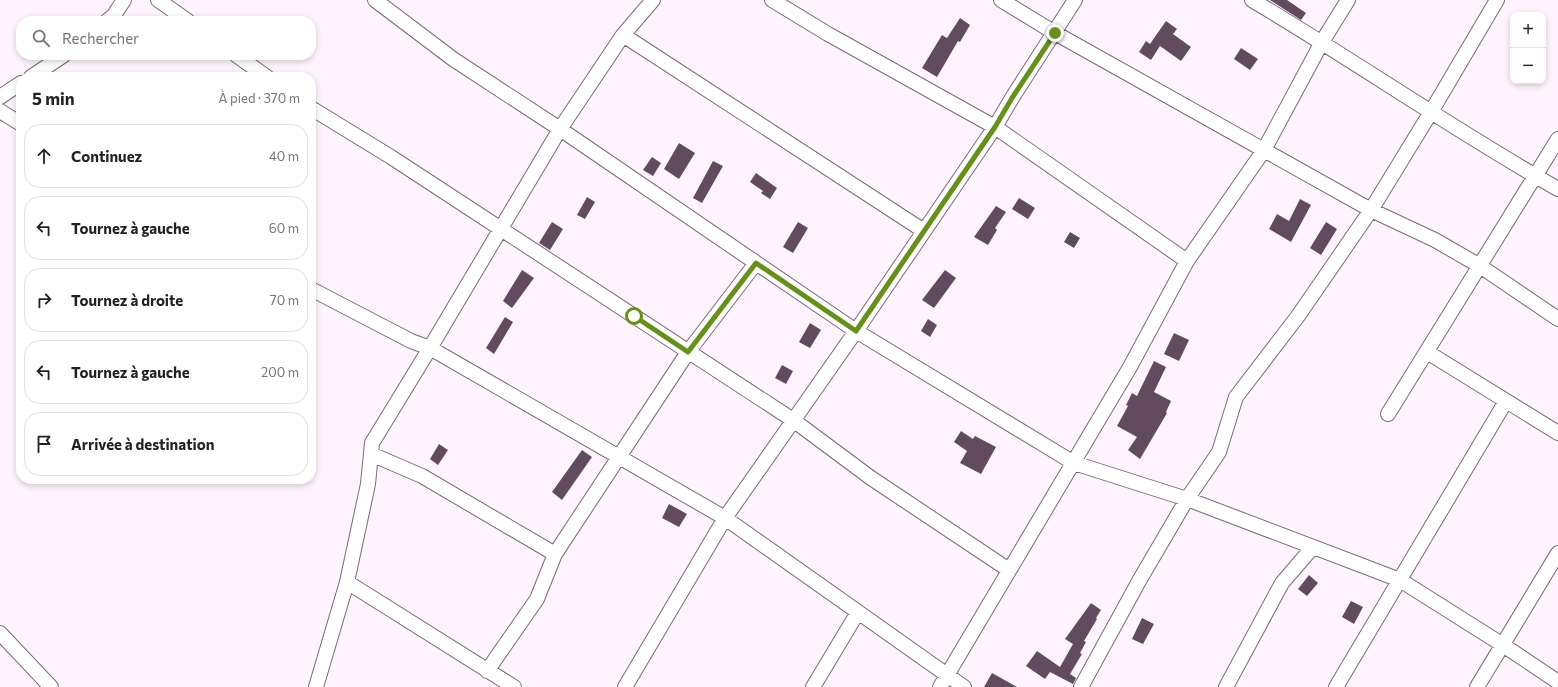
<!DOCTYPE html>
<html lang="fr">
<head>
<meta charset="utf-8">
<style>
	body { margin:0; font-family:Commissioner,sans-serif; background:#f6f6f6; color:#222 }
	.controls { position:absolute; right:12px; top:12px; display:grid; overflow:hidden; border-radius:8px; box-shadow:0 2px 6px #0003 }
	.controls button { width:36px; height:36px; display:grid; place-items:center; padding:0; border:0; border-bottom:1px solid #e0e0e0; background:#fff; color:#222; font:20px sans-serif }
	.stop { position:absolute; width:12px; height:12px; margin:-9px; border:3px solid #678f1c; border-radius:50%; background:#fff }
	.stop.end { background:#678f1c; border-color:#fff; box-shadow:0 1px 4px #0008 }
	.list { margin:0; padding:0; list-style:none }
	h2 { display:flex; justify-content:space-between; align-items:center; height:52px; margin:0; padding:0 16px; font-size:17px }
	h2 small { font-size:13px; font-weight:400; color:#767676 }
	.list li { display:grid; grid-template-columns:26px 1fr auto; gap:12px; align-items:center; box-sizing:border-box; height:64px; margin:0 8px 8px; padding:0 8px; border:1px solid #e0e0e0; border-radius:16px }
	.list b { display:block; font-size:15px; white-space:nowrap }
	.list em { font-size:13px; font-style:normal; color:#767676 }
	.icon { flex:none; width:22px; height:22px; fill:none; stroke:currentColor; stroke-width:2; stroke-linecap:round; stroke-linejoin:round }
	.map { position:relative; flex:none; width:1558px; height:687px; overflow:hidden }
	.search { position:absolute; background:#fff; box-shadow:0 2px 6px #0003; left:16px; top:16px; width:300px; height:44px; display:flex; align-items:center; gap:10px; box-sizing:border-box; padding:0 14px; border-radius:16px; color:#767676; font-size:15px }
	.panel { position:absolute; background:#fff; box-shadow:0 2px 6px #0003; left:16px; top:72px; width:300px; height:412px; border-radius:16px }
	.map>svg:first-child { display:block }
	.building { fill:#624b5f }
	.lines { fill:none; stroke-linecap:round; stroke-linejoin:round }
	.minor-casing { stroke:#7a6a78; stroke-width:16 }
	.minor { stroke:#fff; stroke-width:14 }
	.route { stroke:#678f1c; stroke-width:5 }
</style>
</head>
<body>
<div class="map">
<svg width="1558" height="687" viewBox="0 0 1558 687">
	<rect width="100%" height="100%" fill="#fff4fd"/>
	<!-- building -->
	<path class="building" d="M1270 0H1287L1306 13 1301 20Z
		M960 18 970 25 960 42 958 41 937 77 922 68 942 35 947 38Z
		M1166 21 1177 29 1173 34 1191 47 1181 61 1160 46 1151 60 1139 52 1146 41 1150 44Z
		M1241 48 1258 59 1250 70 1234 59Z
		M679 143 695 153 679 179 664 169Z
		M652 157 661 163 653 176 643 170Z
		M713 161 723 166 702 203 693 198Z
		M756 173 777 188 770 199 761 193 763 191 750 182Z
		M587 197 595 202 585 219 577 215Z
		M1019 198 1035 208 1028 219 1012 209Z
		M1300 199 1311 205 1291 242 1269 229 1277 214 1289 221Z
		M996 206 1006 212 995 228 997 230 988 245 974 237Z
		M552 222 563 229 550 250 539 243Z
		M798 222 808 228 793 253 783 247Z
		M1326 222 1337 229 1321 255 1310 248Z
		M1070 232 1080 238 1074 248 1064 242Z
		M522 270 534 278 512 308 503 301Z
		M945 270 956 278 934 308 922 300Z
		M505 317 513 322 494 354 486 348Z
		M928 319 937 325 930 337 921 331Z
		M810 323 821 330 810 348 799 342Z
		M1174 333 1189 340 1179 361 1164 354Z
		M1154 361 1166 367 1154 392 1171 401 1166 412 1167 413 1140 459 1128 450 1137 437 1117 426 1128 406 1126 405 1132 393 1137 396Z
		M782 365 793 371 786 384 775 378Z
		M961 431 973 439 975 436 996 447 981 474 960 463 967 451 954 442Z
		M439 444 448 450 438 465 430 459Z
		M582 450 592 457 562 500 552 492Z
		M669 504 687 514 679 527 662 518Z
		M1309 575 1318 583 1307 596 1298 589Z
		M1351 601 1363 607 1354 624 1342 617Z
		M1091 603 1101 610 1096 618 1097 619 1084 641 1086 642 1080 653 1082 654 1070 674 1076 678 1073 684 1050 672 1045 679 1026 666 1037 651 1060 667 1073 644 1065 639Z
		M1142 618 1154 624 1143 644 1132 639Z
		M992 673 1017 687H984Z"/>
	<g class="lines">
		<!-- minor casing -->
		<g class="minor-casing">
			<path id="minor" d="M158 0 188 21
				M375 0 453 59 560 129 856 331 1074 463 1187 499 1400 580 1503 645 1558 682
				M772 0 828 34 995 127 1187 261
				M1001 0 1055 33 1371 210 1435 240 1480 266 1558 319
				M1252 0C1355 61 1454 130 1558 189
				M107 21 114 15 124 0
				M623 35 924 231
				M236 55 267 77
				M31 77 64 55
				M0 97 21 83
				M311 108 391 157 793 420 871 478 1009 570
				M0 111 21 124
				M311 289 411 341 430 348 725 518 964 687
				M1427 352 1558 433
				M1388 414 1558 139
				M371 454 422 476 555 554
				M347 582 514 687
				M0 633 51 687
				M487 671 537 599 555 554 688 352 756 263
				M316 687 347 582 368 484 372 443 430 348 560 129 623 35 653 0
				M625 687 725 518 856 331 995 127 1012 98 1075 0
				M813 687 858 612
				M940 687 1130 367 1187 261 1264 150 1322 42 1348 0
				M1081 687 1139 581 1187 499 1219 452 1236 397 1298 316 1371 210 1431 112 1497 0
				M1226 687 1282 583 1313 547
				M1336 687 1506 401
				M1477 687 1558 553"/>
		</g>
		<!-- minor -->
		<use href="#minor" class="minor"/>
	</g>
	<g class="lines">
		<!-- route -->
		<path class="route" d="M634 316 688 352 756 263 856 331 995 127 1012 98 1055 33"/>
	</g>
</svg>
<div class="controls">
<button>+</button>
<button>−</button>
</div>
<div class="stop" style="left:634px;top:316px"></div>
<div class="stop end" style="left:1055px;top:33px"></div>
<div class="search"><svg class="icon" aria-label="search" viewBox="0 0 24 24"><circle cx="10" cy="10" r="6"/><path d="M15 15l6 6"/></svg>Rechercher</div>
<section class="panel">
<h2>5 min<small>À pied · 370 m</small></h2>
<ul class="list">
<li><svg class="icon" aria-label="ahead" viewBox="0 0 24 24"><path d="M12 20V5M6 11l6-6 6 6"/></svg><div><b>Continuez</b></div><em>40 m</em></li>
<li><svg class="icon" aria-label="left" viewBox="0 0 24 24"><path d="M17 20v-9H6M10 6l-5 5 5 5"/></svg><div><b>Tournez à gauche</b></div><em>60 m</em></li>
<li><svg class="icon" aria-label="right" viewBox="0 0 24 24"><path d="M7 20v-9h11M14 6l5 5-5 5"/></svg><div><b>Tournez à droite</b></div><em>70 m</em></li>
<li><svg class="icon" aria-label="left" viewBox="0 0 24 24"><path d="M17 20v-9H6M10 6l-5 5 5 5"/></svg><div><b>Tournez à gauche</b></div><em>200 m</em></li>
<li><svg class="icon" aria-label="arrive" viewBox="0 0 24 24"><path d="M6 21V4h12l-3 4 3 4H6"/></svg><div><b>Arrivée à destination</b></div></li>
</ul>
</section>
</div>
</body>
</html>
